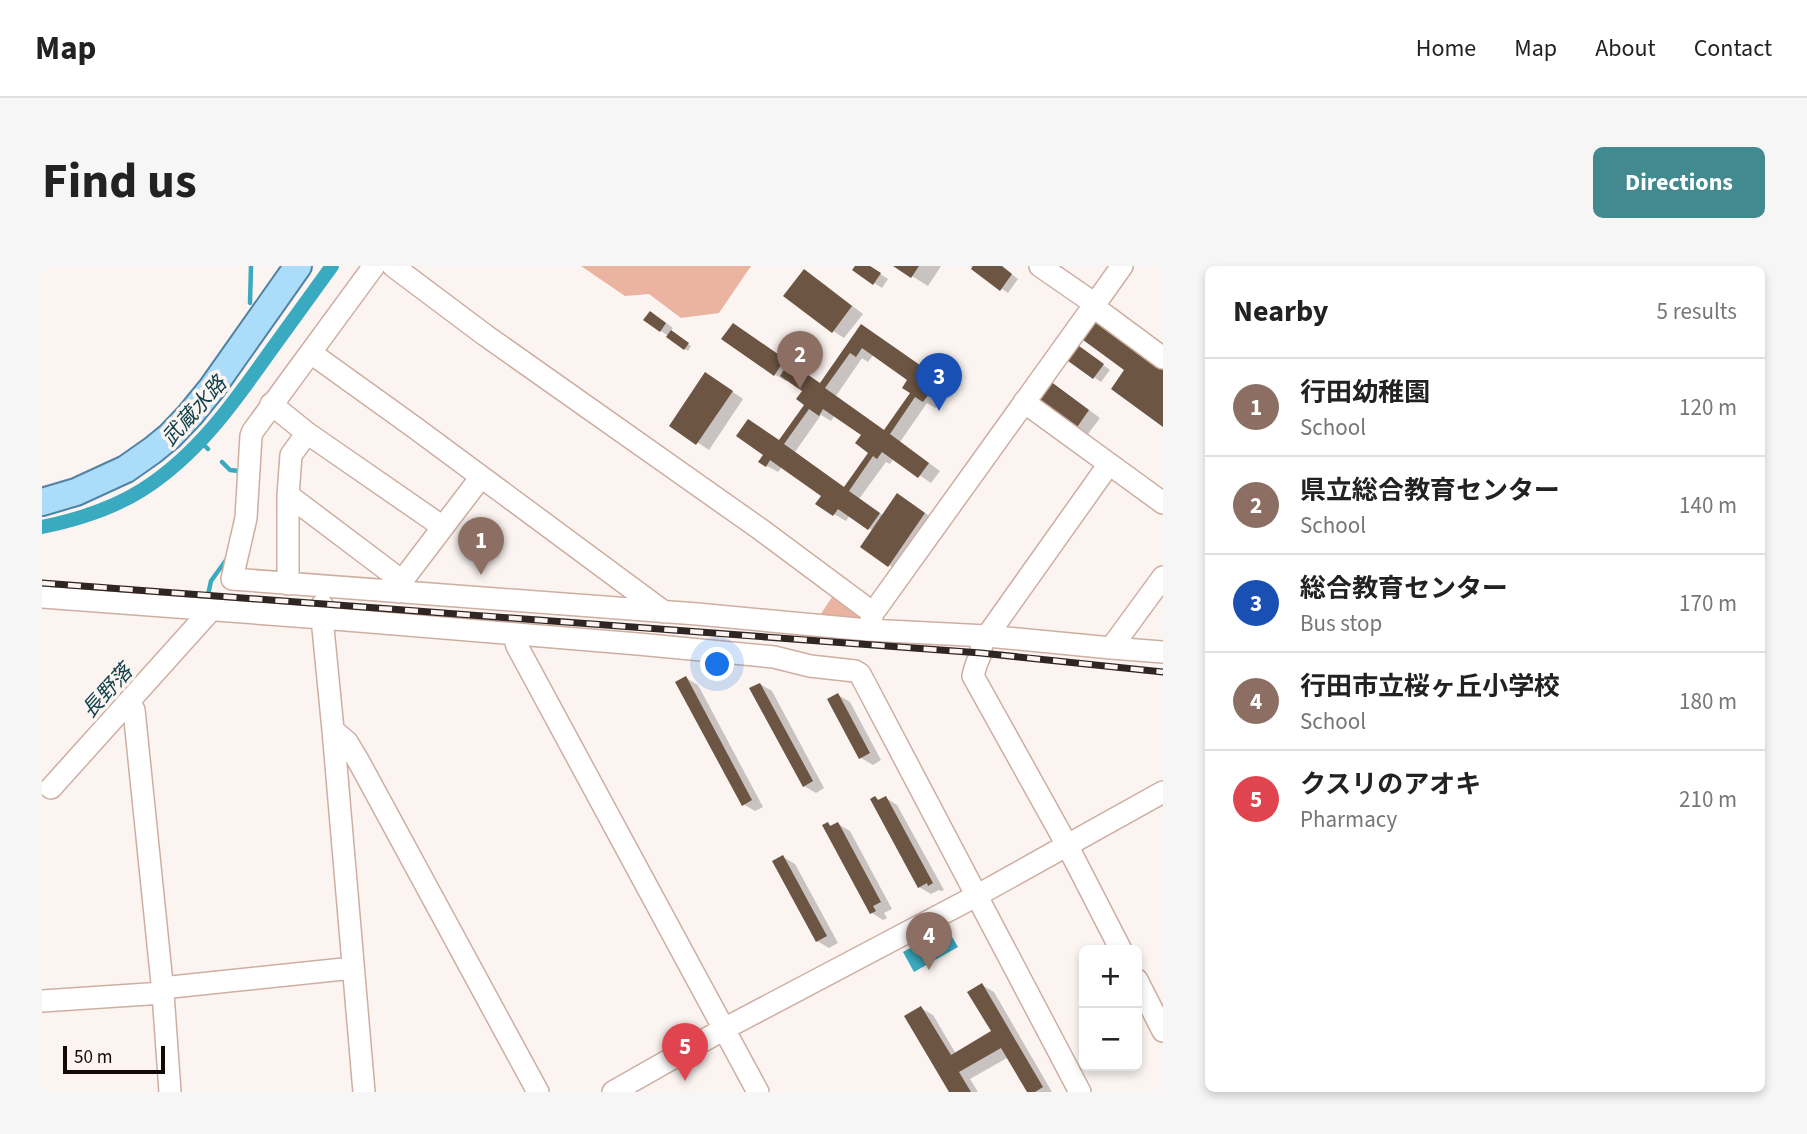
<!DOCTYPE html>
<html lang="en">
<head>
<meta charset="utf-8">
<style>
	body { margin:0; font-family:"Source Sans 3","Noto Sans JP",sans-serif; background:#f6f6f6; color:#222 }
	.controls { position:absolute; right:21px; bottom:21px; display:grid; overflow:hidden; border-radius:10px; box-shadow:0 4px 10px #0003 }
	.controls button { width:63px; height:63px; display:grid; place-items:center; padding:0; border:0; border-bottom:2px solid #e0e0e0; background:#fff; color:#222; font:35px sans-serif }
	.scale { position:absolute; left:21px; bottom:18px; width:102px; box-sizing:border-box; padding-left:7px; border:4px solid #130905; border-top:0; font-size:19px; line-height:24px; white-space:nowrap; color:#130905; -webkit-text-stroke:5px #fbf4f1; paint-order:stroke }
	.you { position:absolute; left:676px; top:399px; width:24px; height:24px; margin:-18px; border:5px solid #fff; border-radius:50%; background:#1a73e8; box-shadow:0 0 0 10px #1a73e833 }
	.badge { display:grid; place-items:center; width:46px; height:46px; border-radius:50%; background:#428a90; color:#fff; font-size:23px; font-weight:700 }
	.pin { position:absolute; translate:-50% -58px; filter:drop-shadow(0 2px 4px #0008) }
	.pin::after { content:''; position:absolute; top:37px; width:24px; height:21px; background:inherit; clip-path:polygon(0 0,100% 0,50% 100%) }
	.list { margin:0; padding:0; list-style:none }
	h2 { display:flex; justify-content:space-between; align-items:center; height:91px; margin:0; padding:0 28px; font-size:30px }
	h2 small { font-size:23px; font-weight:400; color:#767676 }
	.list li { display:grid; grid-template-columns:46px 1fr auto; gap:21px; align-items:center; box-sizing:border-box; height:98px; padding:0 28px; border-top:2px solid #e0e0e0 }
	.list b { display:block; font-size:26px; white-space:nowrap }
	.list p { margin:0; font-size:23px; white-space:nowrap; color:#767676 }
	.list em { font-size:23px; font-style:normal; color:#767676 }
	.map { position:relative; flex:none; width:1121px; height:826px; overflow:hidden; border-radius:10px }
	header { display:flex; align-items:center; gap:42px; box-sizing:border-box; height:98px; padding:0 35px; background:#fff; border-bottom:2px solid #e0e0e0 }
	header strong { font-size:33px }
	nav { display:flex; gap:38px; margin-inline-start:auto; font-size:24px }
	.intro { display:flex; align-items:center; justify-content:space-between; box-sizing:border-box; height:168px; padding:0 42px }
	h1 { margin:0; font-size:49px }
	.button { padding:18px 32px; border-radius:10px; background:#428a90; color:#fff; font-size:24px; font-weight:700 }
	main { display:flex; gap:42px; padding:0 42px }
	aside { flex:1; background:#fff; border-radius:10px; box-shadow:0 4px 10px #0003 }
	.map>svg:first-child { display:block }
	.green { fill:#eab4a0 }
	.water { fill:#3aaac0 }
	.shadow { fill:#0003; fill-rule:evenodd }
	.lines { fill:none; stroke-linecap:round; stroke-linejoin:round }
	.stream { stroke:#3aaac0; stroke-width:4.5 }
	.canal { stroke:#3aaac0; stroke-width:14 }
	.building { fill:#6c5542; fill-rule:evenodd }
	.minor-casing { stroke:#cfaea2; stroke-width:24 }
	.major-casing { stroke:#5183a2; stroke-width:30 }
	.minor { stroke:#fff; stroke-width:21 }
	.major { stroke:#abdcfa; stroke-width:26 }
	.rail-casing { stroke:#2f2522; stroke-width:7 }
	.rail { stroke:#fbf4f1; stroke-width:4.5; stroke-dasharray:13; stroke-linecap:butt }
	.labels { text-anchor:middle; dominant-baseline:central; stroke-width:7; stroke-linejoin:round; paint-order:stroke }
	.water-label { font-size:21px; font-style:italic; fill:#12434c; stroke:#fbf4f1 }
</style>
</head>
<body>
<header>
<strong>Map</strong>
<nav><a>Home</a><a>Map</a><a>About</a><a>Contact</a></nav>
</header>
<div class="intro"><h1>Find us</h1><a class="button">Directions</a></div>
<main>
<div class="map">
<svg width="1121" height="826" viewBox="0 0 1121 826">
	<rect width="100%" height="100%" fill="#fbf4f1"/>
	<!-- green -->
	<path class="green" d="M539 0H709L677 47 639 52 607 28 583 30Z
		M790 331 818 352 814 360 773 357Z"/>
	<!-- water -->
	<path class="water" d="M905 662 916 681 872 706 861 686Z"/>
	<!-- shadow -->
	<path class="shadow" d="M815 0H826L846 13 840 22 812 4Z
		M854 0H899L886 20Z
		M928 0H959L976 13 966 27Z
		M774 12 821 48 802 72 791 65Z
		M616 51 631 62 628 66 649 80 646 85 618 64Z
		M819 61 908 121 894 142 885 137 858 176 898 205 889 217 852 192 848 198 844 196 817 233 842 250 868 236 894 255 858 306 847 299 831 265 808 249 804 255 792 248 781 229 740 201 736 206 725 200 723 189 738 175 764 139 762 125 746 113 744 115 732 108 703 66 779 119ZM832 88 868 113 870 127 843 165 794 130 820 92 826 96ZM779 149 789 155 793 149 821 169 828 186 803 223 753 186Z
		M1041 84 1068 104 1059 116 1052 111Z
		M675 115 701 133 667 184 629 159Z
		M1020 124 1058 152 1043 172 994 137Z
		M644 412 656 419 721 541 713 545 701 538Z
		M718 418 730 425 782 522 774 527 762 520Z
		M796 429 808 436 839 494 831 499 819 492Z
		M833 532 838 535 844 532 855 539 902 624 899 625 897 624 889 628 877 621Z
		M786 558 791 561 796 558 808 565 850 643 842 647 845 652 841 654 830 647Z
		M741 591 753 598 796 677 787 682 775 675Z
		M940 719 952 726 1010 826H987L965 792 928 813 936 826H909L879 742 891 749 914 788 952 765Z"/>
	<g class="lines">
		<!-- stream -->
		<path class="stream" d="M208 37 209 0
			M158 175 166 183
			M180 196 188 204 197 205V209
			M164 338 169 315 187 290"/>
		<!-- canal -->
		<path class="canal" d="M0 261C34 254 70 243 100 224 154 190 191 138 227 87 248 58 269 29 290 0"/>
	</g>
	<!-- building -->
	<path class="building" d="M813 0H828L839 7 831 19 810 4Z
		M851 0H877L869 12Z
		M931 0H960L970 8 958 25 929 3Z
		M762 3 810 40 790 67 741 30Z
		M1052 41 1121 92V161L1069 123 1082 104 1033 68Z
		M608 45 624 57 618 66 601 54Z
		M691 57 743 93 732 110 679 73Z
		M819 58 898 113 881 136 873 131 848 168 887 197 876 212 840 186 835 193 831 190 807 225 838 247 826 264 796 243 791 250 773 238 779 230 728 194 724 201 716 196 721 189 694 170 706 153 737 174 762 139 754 133 760 125 738 110 747 96 778 117ZM820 82 865 114 860 122 868 127 842 164 783 122 808 87 814 91ZM767 143 777 150 781 143 819 169 813 177 826 187 802 221 742 178Z
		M629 64 647 77 642 84 624 71Z
		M1033 77 1062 98 1051 113 1022 92Z
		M663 106 691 125 654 179 627 160Z
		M1008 115 1047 144 1031 167 991 138Z
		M855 227 883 247 846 301 818 281Z
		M644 410 710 534 700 540 633 416Z
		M718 417 771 515 761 521 707 422Z
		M796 427 828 487 817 493 785 433Z
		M833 530 836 534 844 530 891 617 886 620 885 617 876 622 828 533Z
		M786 556 788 560 796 556 839 636 831 640 834 645 828 648 780 559Z
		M741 589 785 670 774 676 730 595Z
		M940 717 1001 821 993 826H985L959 782 917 806 929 826H907L862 750 879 740 909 789 949 765 925 726Z"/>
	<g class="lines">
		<!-- minor casing -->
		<g class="minor-casing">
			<path id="minor" d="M332 0 211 165 209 170 204 252 190 313 655 348 826 364 945 370 1069 382 1121 311
				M351 0 443 69 718 263 831 347
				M998 0 1053 38 1080 0
				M269 87 372 161 622 346
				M982 136 1121 237
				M229 138 265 167 401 261
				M246 229 360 315
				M246 318V229L249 189 265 167
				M356 326 360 315 439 211
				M0 331 280 352 596 378 732 391 768 400 813 405 818 408 1038 826
				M280 339V352L291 464 322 826
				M828 359 831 347 1053 38 1052 41 1121 92
				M472 369 475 380 716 826
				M940 370 939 387 934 399 931 410 1025 579 1079 684
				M945 370 1067 198
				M1069 382 1121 386
				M87 435 92 444 121 727 128 826
				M291 464 305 476 317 496 496 826
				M9 522 169 344
				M1095 714 1121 765
				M120 722 311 702
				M0 735 121 727
				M571 826 682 763 934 630 1121 526"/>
		</g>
		<!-- major casing -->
		<g class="major-casing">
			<path id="major" d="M0 236 34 226 84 203 111 184 128 170 148 149 170 122 256 0"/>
		</g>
		<!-- minor -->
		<use href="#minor" class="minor"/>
		<!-- major -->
		<use href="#major" class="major"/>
		<!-- rail casing -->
		<g class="rail-casing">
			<path id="rail" d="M0 317 939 387 1121 406"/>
		</g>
		<!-- rail -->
		<use href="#rail" class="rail"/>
	</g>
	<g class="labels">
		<!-- water labels -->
		<g class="water-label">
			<text transform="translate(152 145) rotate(-48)">武蔵水路</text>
			<text transform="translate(65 425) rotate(-48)">長野落</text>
		</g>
	</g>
</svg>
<div class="controls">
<button>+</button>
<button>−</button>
</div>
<div class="scale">50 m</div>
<div class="you"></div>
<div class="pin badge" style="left:439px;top:309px;background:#8d6e63">1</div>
<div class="pin badge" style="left:758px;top:123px;background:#8d6e63">2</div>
<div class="pin badge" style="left:897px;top:145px;background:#1a4fb4">3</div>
<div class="pin badge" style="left:887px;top:704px;background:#8d6e63">4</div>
<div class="pin badge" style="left:643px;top:815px;background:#e0444e">5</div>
</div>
<aside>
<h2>Nearby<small>5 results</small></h2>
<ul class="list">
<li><span class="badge" style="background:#8d6e63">1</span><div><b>行田幼稚園</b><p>School</p></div><em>120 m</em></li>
<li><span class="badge" style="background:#8d6e63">2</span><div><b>県立総合教育センター</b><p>School</p></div><em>140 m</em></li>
<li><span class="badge" style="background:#1a4fb4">3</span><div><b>総合教育センター</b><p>Bus stop</p></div><em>170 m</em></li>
<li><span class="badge" style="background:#8d6e63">4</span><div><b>行田市立桜ヶ丘小学校</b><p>School</p></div><em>180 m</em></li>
<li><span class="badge" style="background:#e0444e">5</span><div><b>クスリのアオキ</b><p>Pharmacy</p></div><em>210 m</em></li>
</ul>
</aside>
</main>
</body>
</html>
